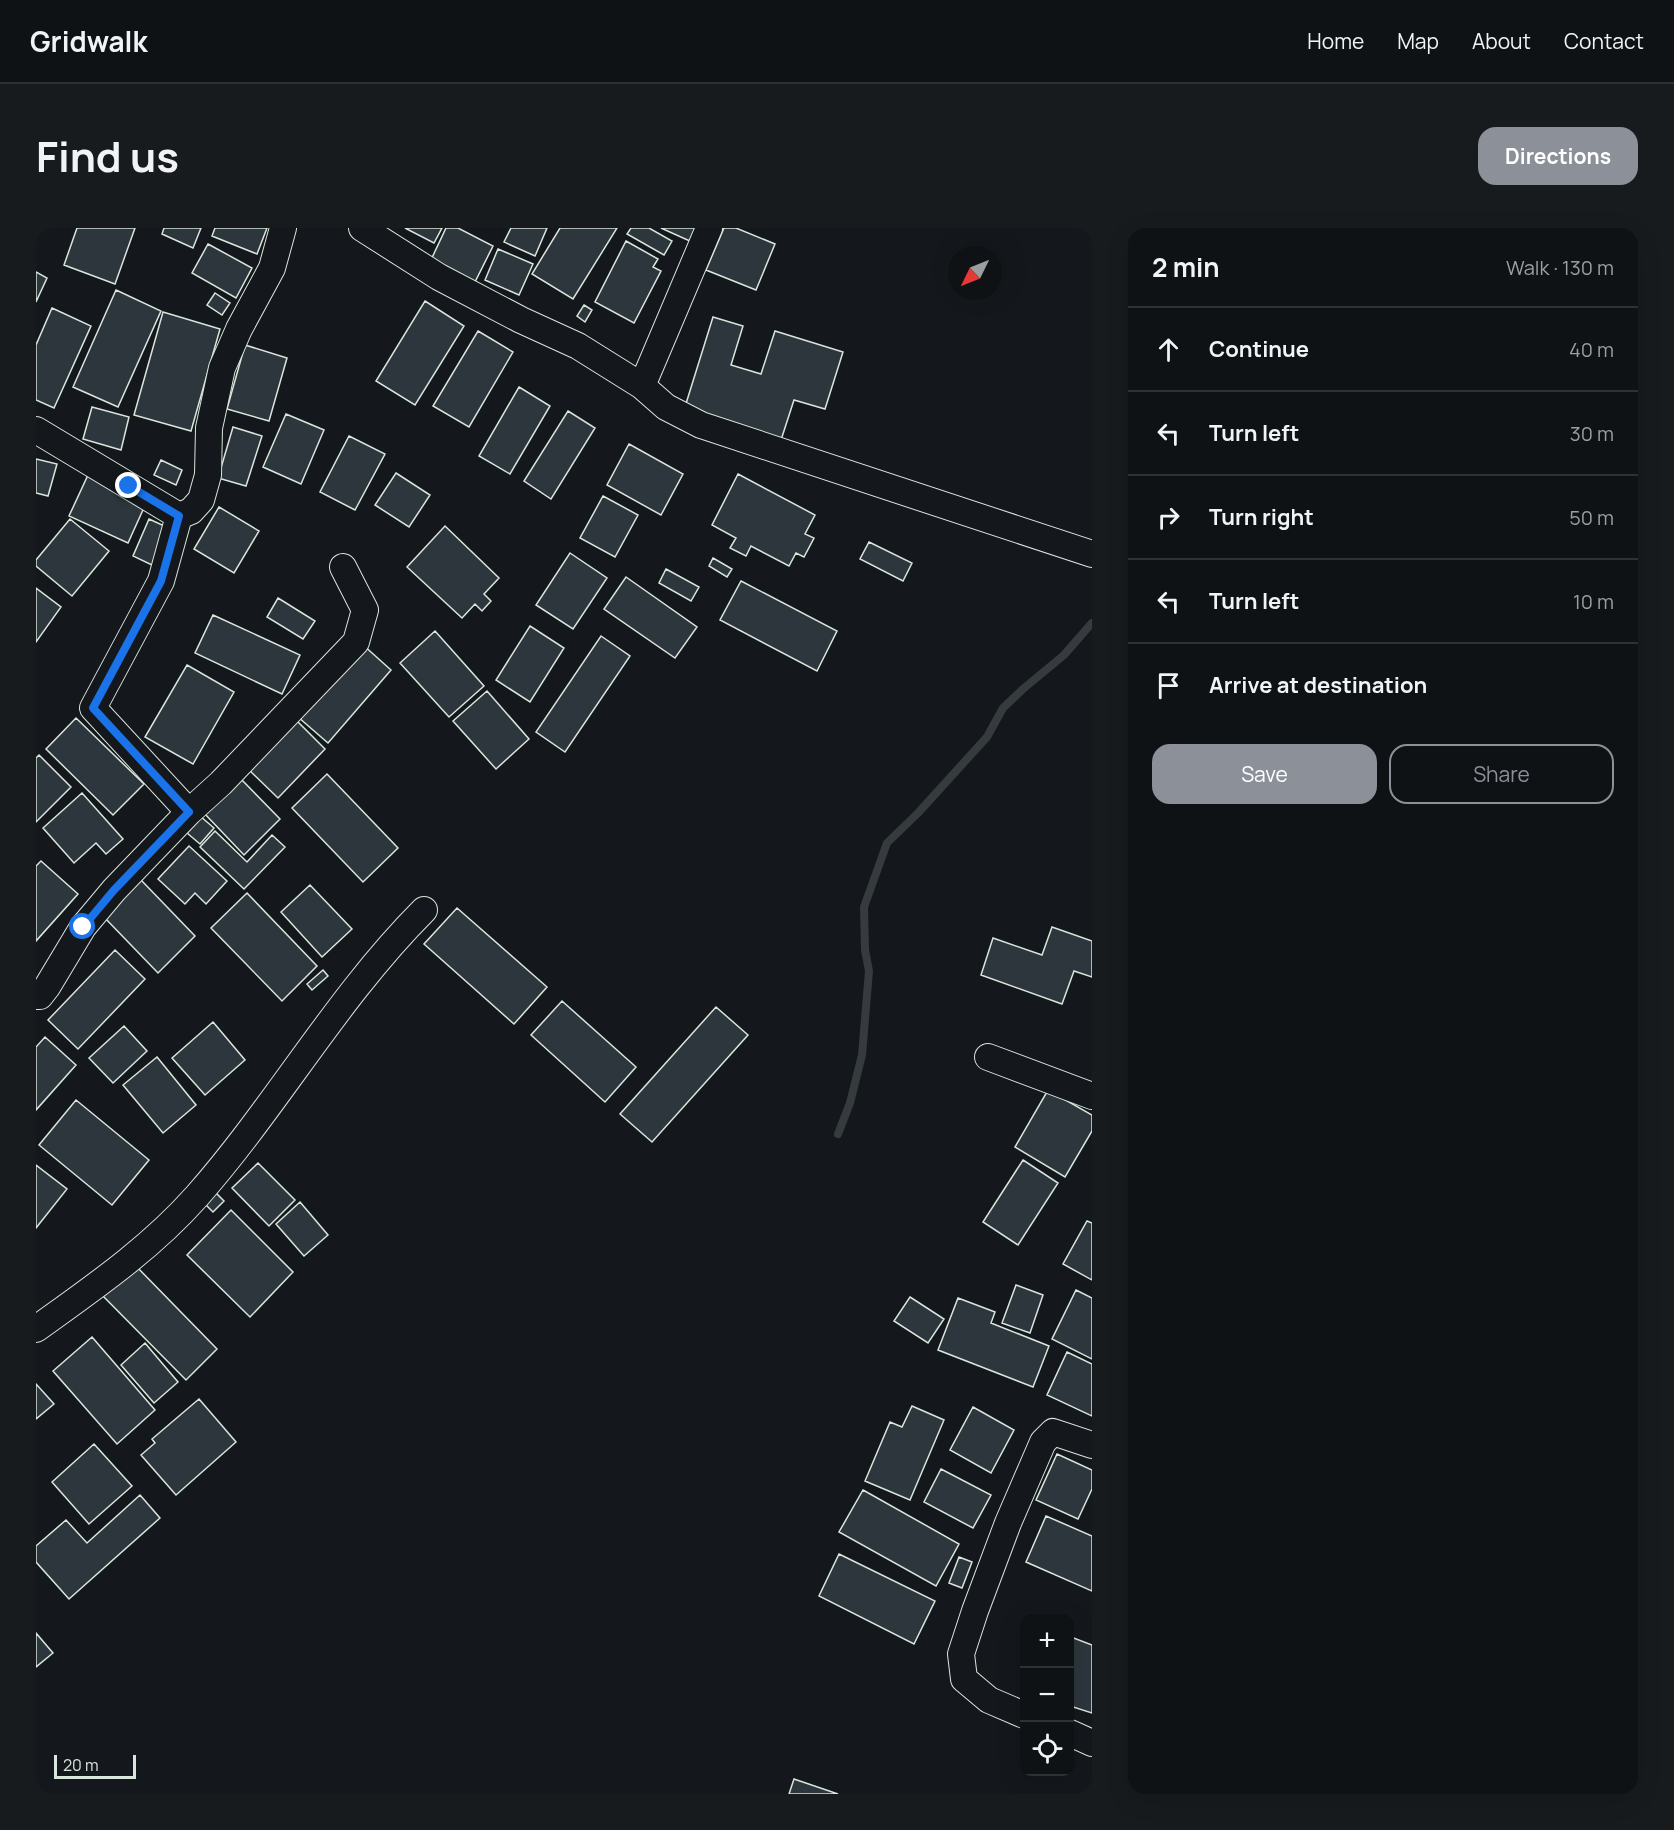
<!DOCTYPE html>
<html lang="en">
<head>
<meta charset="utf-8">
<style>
	body { margin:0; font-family:Manrope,sans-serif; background:#181b1e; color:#f1f3f6 }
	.controls { position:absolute; right:18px; bottom:18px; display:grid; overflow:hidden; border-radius:12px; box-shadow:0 6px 24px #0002 }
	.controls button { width:54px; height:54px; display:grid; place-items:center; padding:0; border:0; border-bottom:2px solid #2f3234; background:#0f1215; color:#f1f3f6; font:30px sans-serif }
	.compass { position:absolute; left:912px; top:18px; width:54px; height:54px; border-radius:50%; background:#0f1215; box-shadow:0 6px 24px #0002; rotate:227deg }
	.scale { position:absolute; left:18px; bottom:15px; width:82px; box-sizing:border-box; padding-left:6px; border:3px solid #d8e6dc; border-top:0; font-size:16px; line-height:21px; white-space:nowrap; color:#d8e6dc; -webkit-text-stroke:4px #14181c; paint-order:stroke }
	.stop { position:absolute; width:18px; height:18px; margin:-14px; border:4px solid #1a73e8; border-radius:50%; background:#fff }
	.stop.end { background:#1a73e8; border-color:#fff; box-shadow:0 2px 6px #0008 }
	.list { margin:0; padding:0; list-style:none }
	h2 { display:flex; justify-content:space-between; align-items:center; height:78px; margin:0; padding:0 24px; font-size:26px }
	h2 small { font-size:20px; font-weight:400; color:#9b9ea0 }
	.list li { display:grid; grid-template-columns:39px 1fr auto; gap:18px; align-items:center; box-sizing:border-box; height:84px; padding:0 24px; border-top:2px solid #2f3234 }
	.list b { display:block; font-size:22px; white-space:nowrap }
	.list em { font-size:20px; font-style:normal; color:#9b9ea0 }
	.actions { display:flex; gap:12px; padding:18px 24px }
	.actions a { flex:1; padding:14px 0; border:2px solid #8c9099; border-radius:18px; text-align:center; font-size:21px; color:#8c9099 }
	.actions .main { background:#8c9099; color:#fff }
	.icon { flex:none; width:33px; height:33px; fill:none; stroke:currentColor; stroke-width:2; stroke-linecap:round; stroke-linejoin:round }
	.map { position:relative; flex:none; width:1056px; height:1566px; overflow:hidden; border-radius:18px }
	header { display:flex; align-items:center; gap:36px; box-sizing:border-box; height:84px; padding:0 30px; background:#0f1215; border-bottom:2px solid #2f3234 }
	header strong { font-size:28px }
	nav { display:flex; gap:33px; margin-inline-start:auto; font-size:21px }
	.intro { display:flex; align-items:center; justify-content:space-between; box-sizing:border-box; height:144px; padding:0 36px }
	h1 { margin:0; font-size:42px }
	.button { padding:15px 27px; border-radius:18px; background:#8c9099; color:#fff; font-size:21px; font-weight:700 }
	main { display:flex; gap:36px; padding:0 36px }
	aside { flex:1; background:#0f1215; border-radius:18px; box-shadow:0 6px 24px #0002 }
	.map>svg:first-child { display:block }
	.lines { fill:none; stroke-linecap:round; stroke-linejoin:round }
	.stream { stroke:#363b3e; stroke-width:8 }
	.building { fill:#2c363c; stroke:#d8e6dc; stroke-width:1.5 }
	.minor-casing { stroke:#d8e6dc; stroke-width:28 }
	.minor { stroke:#14181c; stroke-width:26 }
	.route { stroke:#1a73e8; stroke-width:8 }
</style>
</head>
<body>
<header>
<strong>Gridwalk</strong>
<nav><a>Home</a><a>Map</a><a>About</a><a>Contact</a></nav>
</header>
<div class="intro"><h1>Find us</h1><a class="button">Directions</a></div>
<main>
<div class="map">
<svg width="1056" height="1566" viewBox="0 0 1056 1566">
	<rect width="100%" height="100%" fill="#14181c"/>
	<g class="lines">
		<!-- stream -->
		<path class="stream" d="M802 906 814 875 826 827 833 743 829 722 828 679 851 615 882 585 951 509 967 480 987 461 1028 427 1056 395"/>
	</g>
	<!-- building -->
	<path class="building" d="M41 0H99L79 56 28 37Z
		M128 0H165L157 20 126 6Z
		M179 0H231L221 26 176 8Z
		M369 0H406L398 15Z
		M410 0H422L457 18 438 56 394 34Z
		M475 0H511L499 28 468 14Z
		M524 0H581L537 71 496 46Z
		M595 0H613L636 13 628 27 591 6Z
		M625 0H662L656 14Z
		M688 0H700L739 16 720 62 670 42Z
		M590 13 622 31 617 39 625 43 598 95 559 74Z
		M172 16 216 40 200 70 156 45Z
		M462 21 497 36 483 67 449 52Z
		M0 44 11 50 0 74Z
		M80 62 125 83 82 179 37 159Z
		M179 65 194 75 186 87 171 77Z
		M389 73 428 98 379 177 340 153Z
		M548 77 556 82 549 94 541 88Z
		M16 80 55 98 18 180 0 172V117Z
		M127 84 184 101 155 203 98 187Z
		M677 89 707 98 695 137 725 146 739 103 807 124 789 181 758 172 745 212 648 182Z
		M442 103 477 124 433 199 397 178Z
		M209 117 251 130 233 193 191 181Z
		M483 159 514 178 474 246 443 228Z
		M56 179 93 189 85 222 47 211Z
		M532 183 559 200 515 271 488 253Z
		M250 186 288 202 265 256 227 239Z
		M197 199 226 208 210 258 182 250Z
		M313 208 349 226 319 282 284 264Z
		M593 216 647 246 625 287 571 257Z
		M0 231 21 236 12 268 0 265Z
		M125 232 146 242 140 257 118 247Z
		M360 245 394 267 373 299 339 277Z
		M702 246 779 287 769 306 778 310 768 329 760 325 753 338 715 318 710 328 694 320 700 310 676 297Z
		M52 247 111 273 92 315 33 288Z
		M567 268 602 287 579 329 544 310Z
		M183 279 223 303 198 345 158 321Z
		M34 291 73 323 36 368 0 338V332Z
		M113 291 135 301 118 338 97 328Z
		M409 298 463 350 448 366 455 373 446 383 439 376 426 390 371 339Z
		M833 314 876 335 867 353 824 331Z
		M534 325 571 350 537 401 500 377Z
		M677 330 696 341 691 349 673 338Z
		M630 341 663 359 655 373 623 355Z
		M590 349 661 399 639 430 568 381Z
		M705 353 801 403 781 443 684 392Z
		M0 360 25 379 0 414Z
		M242 370 279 393 267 411 231 389Z
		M177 387 264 427 246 466 159 425Z
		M494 398 528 420 494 474 460 452Z
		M399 403 448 458 413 489 364 435Z
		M565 408 594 428 529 524 500 504Z
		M326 416 355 442 292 515 262 489Z
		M151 437 198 464 157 536 109 509Z
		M451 463 493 511 460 541 417 493Z
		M40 490 108 556 77 587 10 521Z
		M260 492 289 521 242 570 212 541Z
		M3 527 35 559 0 594V530Z
		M291 546 362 620 327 654 256 580Z
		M203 549 244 591 208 627 167 584Z
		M46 565 87 611 70 626 60 615 38 635 7 600Z
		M164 588 178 600 164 616 151 605Z
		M179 603 211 634 236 607 249 619 208 661 164 619Z
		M153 618 191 653 170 676 159 665 149 676 122 651Z
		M5 633 42 666 0 713V638Z
		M105 652 159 708 122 745 67 688Z
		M274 657 316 701 286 729 245 684Z
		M211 665 281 738 246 773 175 700Z
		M421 680 511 759 478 796 388 716Z
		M1016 699 1056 713V749L1038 743 1026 776 945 747 957 710 1006 727Z
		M79 722 109 751 42 821 12 792Z
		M287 742 292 748 276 762 271 756Z
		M526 773 600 839 569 874 495 807Z
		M680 779 712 807 616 914 584 886Z
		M177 794 209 832 169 867 136 830Z
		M88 798 111 823 77 855 53 830Z
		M9 809 40 837 0 882V819Z
		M121 829 160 877 127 905 87 857Z
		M1012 862 1056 887V903L1029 949 979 919Z
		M40 872 113 932 76 977 3 917Z
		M987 932 1022 955 982 1017 947 994Z
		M222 935 259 972 233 998 196 960Z
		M0 937 31 961 0 1000Z
		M175 960 188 973 177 984 164 971Z
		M264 974 292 1007 268 1028 240 996Z
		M195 982 257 1044 214 1089 151 1027Z
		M1051 993 1056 995V1052L1027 1036Z
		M98 1036 181 1121 150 1152 66 1067Z
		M980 1057 1007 1067 994 1105 966 1095Z
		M1040 1062 1056 1070V1131L1016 1111Z
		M874 1069 908 1091 892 1115 858 1093Z
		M922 1070 959 1084 955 1095 1013 1118 997 1159 902 1122Z
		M56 1109 119 1182 81 1216 17 1143Z
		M109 1115 142 1154 118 1175 85 1137Z
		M1031 1124 1056 1136V1188L1011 1167Z
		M0 1156 18 1176 0 1191Z
		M163 1171 200 1214 140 1267 105 1227 119 1215 116 1211Z
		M876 1178 908 1192 874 1272 829 1253 854 1194 866 1199Z
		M937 1179 978 1202 955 1245 914 1222Z
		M58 1216 96 1258 53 1296 16 1254Z
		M1021 1226 1056 1242V1261L1042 1291 1000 1272Z
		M905 1241 955 1267 937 1300 888 1274Z
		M827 1262 923 1316 900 1358 803 1304Z
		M104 1267 124 1290 33 1371 0 1334V1318L30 1292 51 1315Z
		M1010 1288 1056 1308V1363L990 1334Z
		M803 1326 899 1373 878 1416 783 1368Z
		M923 1329 936 1334 926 1360 913 1355Z
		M0 1405 17 1425 0 1439Z
		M1035 1409 1056 1417V1485L1034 1478Z
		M758 1551 802 1566H753Z"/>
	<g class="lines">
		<!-- minor casing -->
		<g class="minor-casing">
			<path id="minor" d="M326 0 403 49 485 92 542 118 606 158 630 179 665 197 1056 326
				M606 158 673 0
				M0 202 143 288
				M143 288 125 353 57 480 153 584
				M143 288 155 283 165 272 172 247 173 200 186 140 203 101 236 40 247 0
				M0 768H4L11 759 47 699 78 662 153 584 185 555 320 414 329 382 307 339
				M952 829 1056 868
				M0 1101C57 1060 114 1021 161 968 242 876 301 769 388 682
				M988 1487 953 1472 928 1451 925 1426 939 1383 972 1295 1007 1214 1017 1204 1056 1217
				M1034 1505 1056 1515"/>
		</g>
		<!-- minor -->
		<use href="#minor" class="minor"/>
	</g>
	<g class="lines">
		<!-- route -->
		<path class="route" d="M47 699 78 662 153 584 57 480 125 353 143 288 93 258"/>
	</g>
</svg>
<div class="controls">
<button>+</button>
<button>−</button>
<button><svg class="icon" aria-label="locate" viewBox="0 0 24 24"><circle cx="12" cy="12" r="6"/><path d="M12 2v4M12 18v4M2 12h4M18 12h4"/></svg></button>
</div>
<svg class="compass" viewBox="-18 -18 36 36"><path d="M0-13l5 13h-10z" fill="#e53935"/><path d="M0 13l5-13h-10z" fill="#9b9ea0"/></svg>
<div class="scale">20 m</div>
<div class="stop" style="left:47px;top:699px"></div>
<div class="stop end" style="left:93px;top:258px"></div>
</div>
<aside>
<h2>2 min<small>Walk · 130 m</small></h2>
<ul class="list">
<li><svg class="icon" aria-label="ahead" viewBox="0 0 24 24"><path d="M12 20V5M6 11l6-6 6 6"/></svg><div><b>Continue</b></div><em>40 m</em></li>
<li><svg class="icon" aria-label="left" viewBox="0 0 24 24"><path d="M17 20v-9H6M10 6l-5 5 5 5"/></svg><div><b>Turn left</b></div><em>30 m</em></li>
<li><svg class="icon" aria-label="right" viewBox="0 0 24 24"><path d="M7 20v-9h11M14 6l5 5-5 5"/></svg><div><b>Turn right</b></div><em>50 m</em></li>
<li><svg class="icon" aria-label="left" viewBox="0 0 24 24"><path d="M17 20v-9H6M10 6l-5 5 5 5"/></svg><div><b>Turn left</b></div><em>10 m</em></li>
<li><svg class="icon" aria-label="arrive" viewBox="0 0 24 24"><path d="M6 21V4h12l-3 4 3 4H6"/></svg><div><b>Arrive at destination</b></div></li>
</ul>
<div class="actions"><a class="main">Save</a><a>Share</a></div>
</aside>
</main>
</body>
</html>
